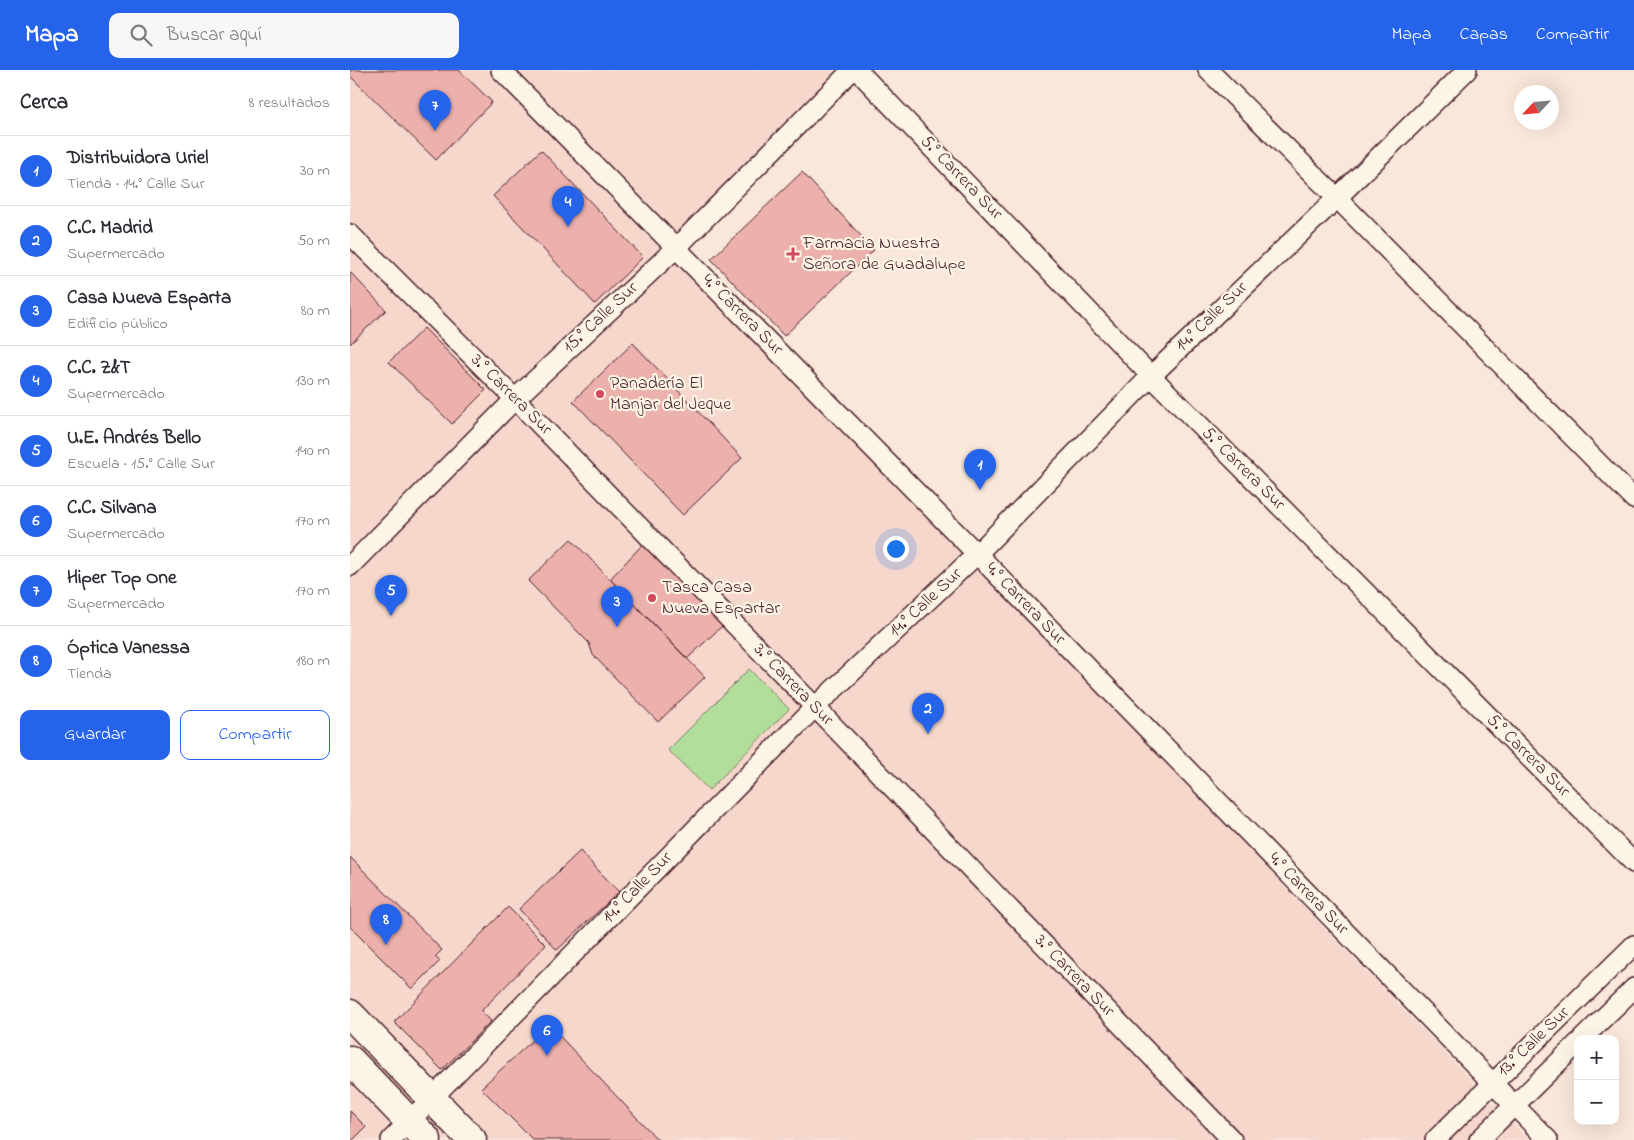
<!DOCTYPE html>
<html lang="es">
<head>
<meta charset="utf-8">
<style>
	body { margin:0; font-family:"Indie Flower",sans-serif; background:#f7f7f7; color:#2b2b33 }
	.controls { position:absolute; right:15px; bottom:15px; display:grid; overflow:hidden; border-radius:10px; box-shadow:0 5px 20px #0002 }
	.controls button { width:45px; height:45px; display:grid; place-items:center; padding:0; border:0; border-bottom:1px solid #e1e1e2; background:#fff; color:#2b2b33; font:25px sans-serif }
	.compass { position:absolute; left:1164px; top:15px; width:45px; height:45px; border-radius:50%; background:#fff; box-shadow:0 5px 20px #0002; rotate:244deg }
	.you { position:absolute; left:545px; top:478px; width:18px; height:18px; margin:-12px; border:4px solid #fff; border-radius:50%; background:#1a73e8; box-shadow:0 0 0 8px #1a73e833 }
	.badge { display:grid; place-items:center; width:32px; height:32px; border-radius:50%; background:#2563eb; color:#fff; font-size:16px; font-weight:700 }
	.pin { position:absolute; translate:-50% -41px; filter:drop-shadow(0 1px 2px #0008) }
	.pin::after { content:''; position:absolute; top:26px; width:18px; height:15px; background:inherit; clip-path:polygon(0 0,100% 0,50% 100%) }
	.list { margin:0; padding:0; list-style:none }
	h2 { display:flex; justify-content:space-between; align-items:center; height:65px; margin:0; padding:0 20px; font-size:21px }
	h2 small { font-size:16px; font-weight:400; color:#7c7c81 }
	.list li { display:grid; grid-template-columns:32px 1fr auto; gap:15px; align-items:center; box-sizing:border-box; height:70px; padding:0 20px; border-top:1px solid #e1e1e2 }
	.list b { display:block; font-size:19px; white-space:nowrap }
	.list p { margin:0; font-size:16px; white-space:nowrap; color:#7c7c81 }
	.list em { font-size:16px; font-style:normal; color:#7c7c81 }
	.actions { display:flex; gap:10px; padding:15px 20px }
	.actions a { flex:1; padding:11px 0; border:1px solid #2563eb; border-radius:10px; text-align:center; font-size:18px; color:#2563eb }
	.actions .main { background:#2563eb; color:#fff }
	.icon { flex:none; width:28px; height:28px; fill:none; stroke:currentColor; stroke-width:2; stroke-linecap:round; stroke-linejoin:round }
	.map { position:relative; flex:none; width:1284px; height:1070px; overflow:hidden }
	header { display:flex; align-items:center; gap:30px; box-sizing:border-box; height:70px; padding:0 25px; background:#2563eb; color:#fff }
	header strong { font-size:24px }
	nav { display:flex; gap:28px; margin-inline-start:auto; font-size:18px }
	.search { width:350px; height:45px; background:#f7f7f7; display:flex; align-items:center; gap:12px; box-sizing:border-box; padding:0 18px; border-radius:10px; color:#7c7c81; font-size:19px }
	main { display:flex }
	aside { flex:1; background:#fff }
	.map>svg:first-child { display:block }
	.built { fill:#f5d7cc }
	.grass { fill:#b2de9c; stroke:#7e7e64 }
	.building { fill:#edb1ad; stroke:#4a1f2b }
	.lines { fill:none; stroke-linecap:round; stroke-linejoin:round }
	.street-casing { stroke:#4a1f2b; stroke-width:22 }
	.secondary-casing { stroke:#4a1f2b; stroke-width:31 }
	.street { stroke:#fcf5e5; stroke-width:19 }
	.secondary { stroke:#fcf5e5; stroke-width:28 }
	.poi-dot { fill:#d1495b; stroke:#fcf5e5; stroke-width:2 }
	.labels { text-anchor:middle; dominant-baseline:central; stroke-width:4.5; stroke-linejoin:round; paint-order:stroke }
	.street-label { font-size:18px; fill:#4a1f2b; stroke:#fcf5e5 }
	.poi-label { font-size:18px; fill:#4a1f2b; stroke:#fcf5e5; text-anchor:start }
</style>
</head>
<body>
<header>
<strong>Mapa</strong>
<div class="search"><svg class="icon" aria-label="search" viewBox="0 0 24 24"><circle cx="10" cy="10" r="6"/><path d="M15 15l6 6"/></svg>Buscar aquí</div>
<nav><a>Mapa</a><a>Capas</a><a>Compartir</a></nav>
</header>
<main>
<aside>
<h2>Cerca<small>8 resultados</small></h2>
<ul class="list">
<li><span class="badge">1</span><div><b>Distribuidora Uriel</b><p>Tienda · 14.° Calle Sur</p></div><em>30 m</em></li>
<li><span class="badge">2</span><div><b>C.C. Madrid</b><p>Supermercado</p></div><em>50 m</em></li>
<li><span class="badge">3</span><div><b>Casa Nueva Esparta</b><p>Edificio público</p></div><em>80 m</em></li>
<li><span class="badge">4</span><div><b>C.C. Z&amp;T</b><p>Supermercado</p></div><em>130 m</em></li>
<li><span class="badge">5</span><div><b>U.E. Andrés Bello</b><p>Escuela · 15.° Calle Sur</p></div><em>140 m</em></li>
<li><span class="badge">6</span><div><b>C.C. Silvana</b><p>Supermercado</p></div><em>170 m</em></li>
<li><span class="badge">7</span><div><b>Hiper Top One</b><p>Supermercado</p></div><em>170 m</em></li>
<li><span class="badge">8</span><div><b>Óptica Vanessa</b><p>Tienda</p></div><em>180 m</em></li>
</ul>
<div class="actions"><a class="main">Guardar</a><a>Compartir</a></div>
</aside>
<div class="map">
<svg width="1284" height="1070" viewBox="0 0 1284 1070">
	<rect width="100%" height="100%" fill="#f9e7da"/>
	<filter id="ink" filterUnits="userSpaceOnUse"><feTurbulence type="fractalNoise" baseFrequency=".02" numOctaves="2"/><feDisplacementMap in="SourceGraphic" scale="10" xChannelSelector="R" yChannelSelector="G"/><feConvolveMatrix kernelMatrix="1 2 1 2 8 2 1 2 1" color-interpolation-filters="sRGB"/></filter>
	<g filter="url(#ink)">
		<!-- built -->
		<path class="built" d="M0 0H495L319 178 1179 1070H0Z"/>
		<!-- grass -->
		<path class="grass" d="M399 599 439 639 359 720 318 680Z"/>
		<!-- building -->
		<path class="building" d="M0 0H109L142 32 86 90 0 6Z
			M191 80 293 187 245 234 143 126Z
			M452 102 524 180 434 266 361 189Z
			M0 202 36 240 0 274Z
			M74 258 136 320 102 354 39 292Z
			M283 273 392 388 333 445 223 331Z
			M221 469 355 607 308 652 243 585 239 573 178 511Z
			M293 474 372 556 337 589 260 509Z
			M230 781 269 822 207 880 169 839Z
			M0 787 92 880 85 887 90 891 62 919 0 857Z
			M158 837 196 875 131 941 141 951 92 1000 44 952Z
			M199 955 308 1070H183L131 1018Z
			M0 1041 16 1057 3 1070H0Z"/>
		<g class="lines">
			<!-- street casing -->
			<g class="street-casing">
				<path id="street" d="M151 0 627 484 1198 1070
					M507 0 801 306 1284 793
					M858 0 987 128 1284 429
					M0 164 165 329 465 637 882 1070
					M0 496 165 329 326 178 502 0
					M1232 969 1284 918
					M41 1070 465 637 627 484 801 306 987 128 1117 0
					M1085 1070 1284 875
					M1129 1070 1228 973"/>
			</g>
			<!-- secondary casing -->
			<g class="secondary-casing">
				<path id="secondary" d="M0 944 122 1070
					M0 990 77 1070"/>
			</g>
			<!-- street -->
			<use href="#street" class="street"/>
			<!-- secondary -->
			<use href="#secondary" class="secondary"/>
		</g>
	</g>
	<!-- markers -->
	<g class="poi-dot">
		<path d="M440.5 176.5h5v5h5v5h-5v5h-5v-5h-5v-5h5z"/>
		<circle cx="250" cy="324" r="5"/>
		<circle cx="302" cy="528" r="5"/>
	</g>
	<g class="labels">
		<!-- street labels -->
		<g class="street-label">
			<text transform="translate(611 108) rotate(46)">5.° Carrera Sur</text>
			<text transform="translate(392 245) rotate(45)">4.° Carrera Sur</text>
			<text transform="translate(862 247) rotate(-44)">14.° Calle Sur</text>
			<text transform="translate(251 248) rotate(-43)">15.° Calle Sur</text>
			<text transform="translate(161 325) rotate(45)">3.° Carrera Sur</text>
			<text transform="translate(893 399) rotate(45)">5.° Carrera Sur</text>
			<text transform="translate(576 533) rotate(-43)">14.° Calle Sur</text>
			<text transform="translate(675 534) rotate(46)">4.° Carrera Sur</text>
			<text transform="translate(443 615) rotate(46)">3.° Carrera Sur</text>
			<text transform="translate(1178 686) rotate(45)">5.° Carrera Sur</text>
			<text transform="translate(288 818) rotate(-46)">14.° Calle Sur</text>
			<text transform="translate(958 824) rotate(46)">4.° Carrera Sur</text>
			<text transform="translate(724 906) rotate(46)">3.° Carrera Sur</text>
			<text transform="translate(1184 972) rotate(-44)">13.° Calle Sur</text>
		</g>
		<!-- poi labels -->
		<g class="poi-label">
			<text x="453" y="174">Farmacia Nuestra<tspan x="453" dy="21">Señora de Guadalupe</tspan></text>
			<text x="260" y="314">Panadería El<tspan x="260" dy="21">Manjar del Jeque</tspan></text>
			<text x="312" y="518">Tasca Casa<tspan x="312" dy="21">Nueva Espartar</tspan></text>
		</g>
	</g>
</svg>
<div class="controls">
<button>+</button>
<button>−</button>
</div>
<svg class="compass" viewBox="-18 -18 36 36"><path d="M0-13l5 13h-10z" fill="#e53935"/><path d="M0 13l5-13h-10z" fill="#7c7c81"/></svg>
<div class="you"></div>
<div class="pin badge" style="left:630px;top:420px">1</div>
<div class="pin badge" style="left:578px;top:664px">2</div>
<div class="pin badge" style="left:267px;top:557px">3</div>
<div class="pin badge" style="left:218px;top:157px">4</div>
<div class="pin badge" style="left:41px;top:546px">5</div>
<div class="pin badge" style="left:197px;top:986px">6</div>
<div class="pin badge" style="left:85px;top:61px">7</div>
<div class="pin badge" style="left:36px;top:875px">8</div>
</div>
</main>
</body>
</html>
